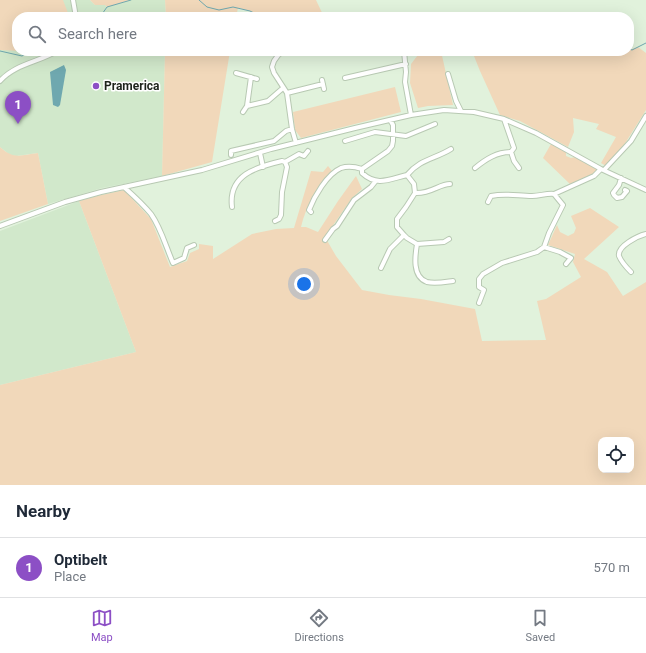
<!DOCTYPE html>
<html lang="en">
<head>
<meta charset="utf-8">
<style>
	body { margin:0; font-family:Roboto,sans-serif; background:#f2f2f3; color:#1f2937 }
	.controls { position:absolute; right:12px; bottom:12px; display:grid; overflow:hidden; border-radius:8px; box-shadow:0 4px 16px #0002 }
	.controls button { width:36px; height:36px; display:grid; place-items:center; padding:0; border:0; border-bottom:1px solid #e0e1e3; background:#fff; color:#1f2937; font:20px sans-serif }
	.you { position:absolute; left:304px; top:284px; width:14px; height:14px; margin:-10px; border:3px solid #fff; border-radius:50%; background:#1a73e8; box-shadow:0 0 0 6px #1a73e833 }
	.badge { display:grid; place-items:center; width:26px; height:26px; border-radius:50%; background:#8c4fc5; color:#fff; font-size:13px; font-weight:700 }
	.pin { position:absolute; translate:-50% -33px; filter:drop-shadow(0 1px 2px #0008) }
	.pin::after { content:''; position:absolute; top:21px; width:14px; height:12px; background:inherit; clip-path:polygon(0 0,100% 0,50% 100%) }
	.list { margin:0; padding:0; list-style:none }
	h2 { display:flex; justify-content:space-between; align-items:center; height:52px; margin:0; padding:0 16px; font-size:17px }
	h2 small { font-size:13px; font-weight:400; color:#747a83 }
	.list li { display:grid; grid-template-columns:26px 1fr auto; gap:12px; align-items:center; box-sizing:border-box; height:60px; padding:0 16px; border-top:1px solid #e0e1e3 }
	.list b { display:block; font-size:15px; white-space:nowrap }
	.list p { margin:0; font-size:13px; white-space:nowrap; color:#747a83 }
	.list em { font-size:13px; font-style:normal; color:#747a83 }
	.icon { flex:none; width:22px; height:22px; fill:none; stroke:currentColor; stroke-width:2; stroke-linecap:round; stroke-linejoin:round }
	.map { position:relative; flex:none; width:646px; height:485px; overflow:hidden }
	.search { position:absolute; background:#fff; box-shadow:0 4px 16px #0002; left:12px; right:12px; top:12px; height:44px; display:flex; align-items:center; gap:10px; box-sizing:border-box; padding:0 14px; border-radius:16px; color:#747a83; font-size:15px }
	.sheet { height:112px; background:#fff }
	nav { display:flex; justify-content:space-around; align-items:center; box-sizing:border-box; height:56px; border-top:1px solid #e0e1e3; background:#fff; font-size:11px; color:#747a83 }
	nav a { display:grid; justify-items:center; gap:2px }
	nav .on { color:#8c4fc5 }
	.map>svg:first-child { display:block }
	.built { fill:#d1e8cb }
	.green { fill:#f1d8ba; fill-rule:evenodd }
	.water { fill:#6fa8af }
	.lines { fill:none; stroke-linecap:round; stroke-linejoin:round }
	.stream { stroke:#6fa8af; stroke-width:1 }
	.minor-casing { stroke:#b8c9b3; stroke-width:6 }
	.minor { stroke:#fff; stroke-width:4 }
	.poi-dot { fill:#8c4fc5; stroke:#fff; stroke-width:1.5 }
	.labels { text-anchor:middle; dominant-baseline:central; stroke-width:3; stroke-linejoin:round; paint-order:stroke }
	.poi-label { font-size:12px; font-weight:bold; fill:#1d231b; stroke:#fff; text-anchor:start }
</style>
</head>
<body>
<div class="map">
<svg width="646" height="485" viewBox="0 0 646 485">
	<rect width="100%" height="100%" fill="#e1f2dc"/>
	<!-- built -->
	<path class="built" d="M0 0H90L95 5H105L107 7 131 0H165L166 17H17V51H165L162 176 102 188 48 204 38 153 16 156 10 155 0 147Z
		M79 201 136 352 0 385V231Z"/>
	<!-- green -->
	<path class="green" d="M0 0H63L68 13V17H17V51H22L0 50Z
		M90 0H131L107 7 105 5H95Z
		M165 0H316L324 17H262L250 11 238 8 236 17H166Z
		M638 47 646 53V110L624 145 606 166 601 163 616 137 596 129 599 124 573 118 574 132 568 147 520 121 500 115 480 71 472 51H629V49H632Z
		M165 51H230L212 162 162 176Z
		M421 51H441L453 105 428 106 418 108 410 83 411 64Z
		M395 87 401 112 301 138 295 130 293 112Z
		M551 144 566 152V156L571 158 575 157 598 169 590 177 571 185 543 158Z
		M0 147C14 160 21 155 38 153L48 204 0 221Z
		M328 166 332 171C318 187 306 205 301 227H306L318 232 338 201 356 176 362 189 352 198 325 237 336 256 362 290 389 295 421 299 475 309 482 341 546 340 537 301 546 299 581 277 573 262 575 254 548 245 557 225 560 232 568 236 574 233 576 228 571 216 590 208 619 227 584 259 607 272 623 296 646 282V485H0V385L136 352 79 201 97 196 124 190 151 219 170 267 187 261 190 253 199 249V244L213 246V259L252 234 276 229 294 228 311 171 323 172ZM601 440H631V470H601Z"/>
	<!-- water -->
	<path class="water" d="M64 65 66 70 60 105 58 107 53 105 50 72Z"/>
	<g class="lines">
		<!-- stream -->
		<path class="stream" d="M199 0 207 7 219 10 233 7 250 11 262 17
			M100 17 107 7 131 0
			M342 17C354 11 370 14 383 17
			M629 49 632 50 646 43
			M0 51 22 56 31 51"/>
		<!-- minor casing -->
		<g class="minor-casing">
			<path id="minor" d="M73 0 76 17
				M287 51 279 54 274 61 272 67 274 73 287 93 292 129 296 143
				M404 51 406 72 405 82 411 115
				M236 73 257 79
				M448 74 456 101 461 111
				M345 78 406 64
				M322 80 324 89
				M0 81C15 64 39 62 57 51
				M287 93 323 84
				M247 106 268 101 283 88
				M243 112 247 106 251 77
				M390 120 393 125V141L392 146 388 151 362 169V173C377 187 390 179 407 175
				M345 141 375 132 406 136 435 124
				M511 152 514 161 519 168
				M260 153 263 167
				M231 155V151L274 141 286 131 292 129
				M285 162 299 154 304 156 308 151
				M475 168C486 159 497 152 511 152L514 148 504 119
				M604 170 631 141 646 116
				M621 178 619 185 613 193 614 195 617 198 622 197 627 191 625 190
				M124 187C134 196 143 204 151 214 161 228 166 247 173 263L184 258 187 248 194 245
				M415 193 414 184 407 175C420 159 435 159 451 149
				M488 202 491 196C506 193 518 196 532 196 540 196 547 193 554 194
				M232 207C228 175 256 167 282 161L285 162 287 167 282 192 281 215 279 219 275 221
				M311 212 309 210C314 197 327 174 341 168 347 166 356 167 362 169
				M0 226 65 202 101 192 202 170 271 149 355 128 411 115 444 110 474 112 504 119 536 133 601 169 646 190
				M404 235 397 227V219L406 207 415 193C431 194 439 184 450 184
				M449 239 444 242 417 244C415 256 412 277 427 282 435 284 445 282 453 281
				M325 240 333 229 337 226 354 200 371 187 375 182
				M544 247 560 252 571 258 566 264
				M381 268 390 249 404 235 407 238 417 244
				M631 272C627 268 621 261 619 256 617 246 638 236 646 234
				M479 303 484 290 479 287V279L483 274 502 263 537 252 544 247 549 233 563 205 554 194 594 176 601 169"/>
		</g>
		<!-- minor -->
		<use href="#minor" class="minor"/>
	</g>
	<!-- markers -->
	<circle class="poi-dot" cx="96" cy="86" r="4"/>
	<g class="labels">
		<!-- poi labels -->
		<g class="poi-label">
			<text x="104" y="86">Pramerica</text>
		</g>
	</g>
</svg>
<div class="controls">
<button><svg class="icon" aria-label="locate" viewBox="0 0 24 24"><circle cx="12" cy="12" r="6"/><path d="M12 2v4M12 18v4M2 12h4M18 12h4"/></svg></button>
</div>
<div class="you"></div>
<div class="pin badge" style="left:18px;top:124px">1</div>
<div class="search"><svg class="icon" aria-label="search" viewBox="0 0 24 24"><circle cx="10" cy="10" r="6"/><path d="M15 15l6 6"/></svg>Search here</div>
</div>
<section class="sheet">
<h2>Nearby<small></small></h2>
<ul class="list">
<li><span class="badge">1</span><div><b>Optibelt</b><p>Place</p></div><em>570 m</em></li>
</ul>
</section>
<nav>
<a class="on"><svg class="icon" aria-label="map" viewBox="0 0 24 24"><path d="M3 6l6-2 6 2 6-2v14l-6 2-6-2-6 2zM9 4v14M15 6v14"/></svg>Map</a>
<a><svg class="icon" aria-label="directions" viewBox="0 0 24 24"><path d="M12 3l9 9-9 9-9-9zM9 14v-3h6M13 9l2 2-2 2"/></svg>Directions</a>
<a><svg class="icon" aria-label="saved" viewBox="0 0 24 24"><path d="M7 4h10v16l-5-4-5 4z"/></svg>Saved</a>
</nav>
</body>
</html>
